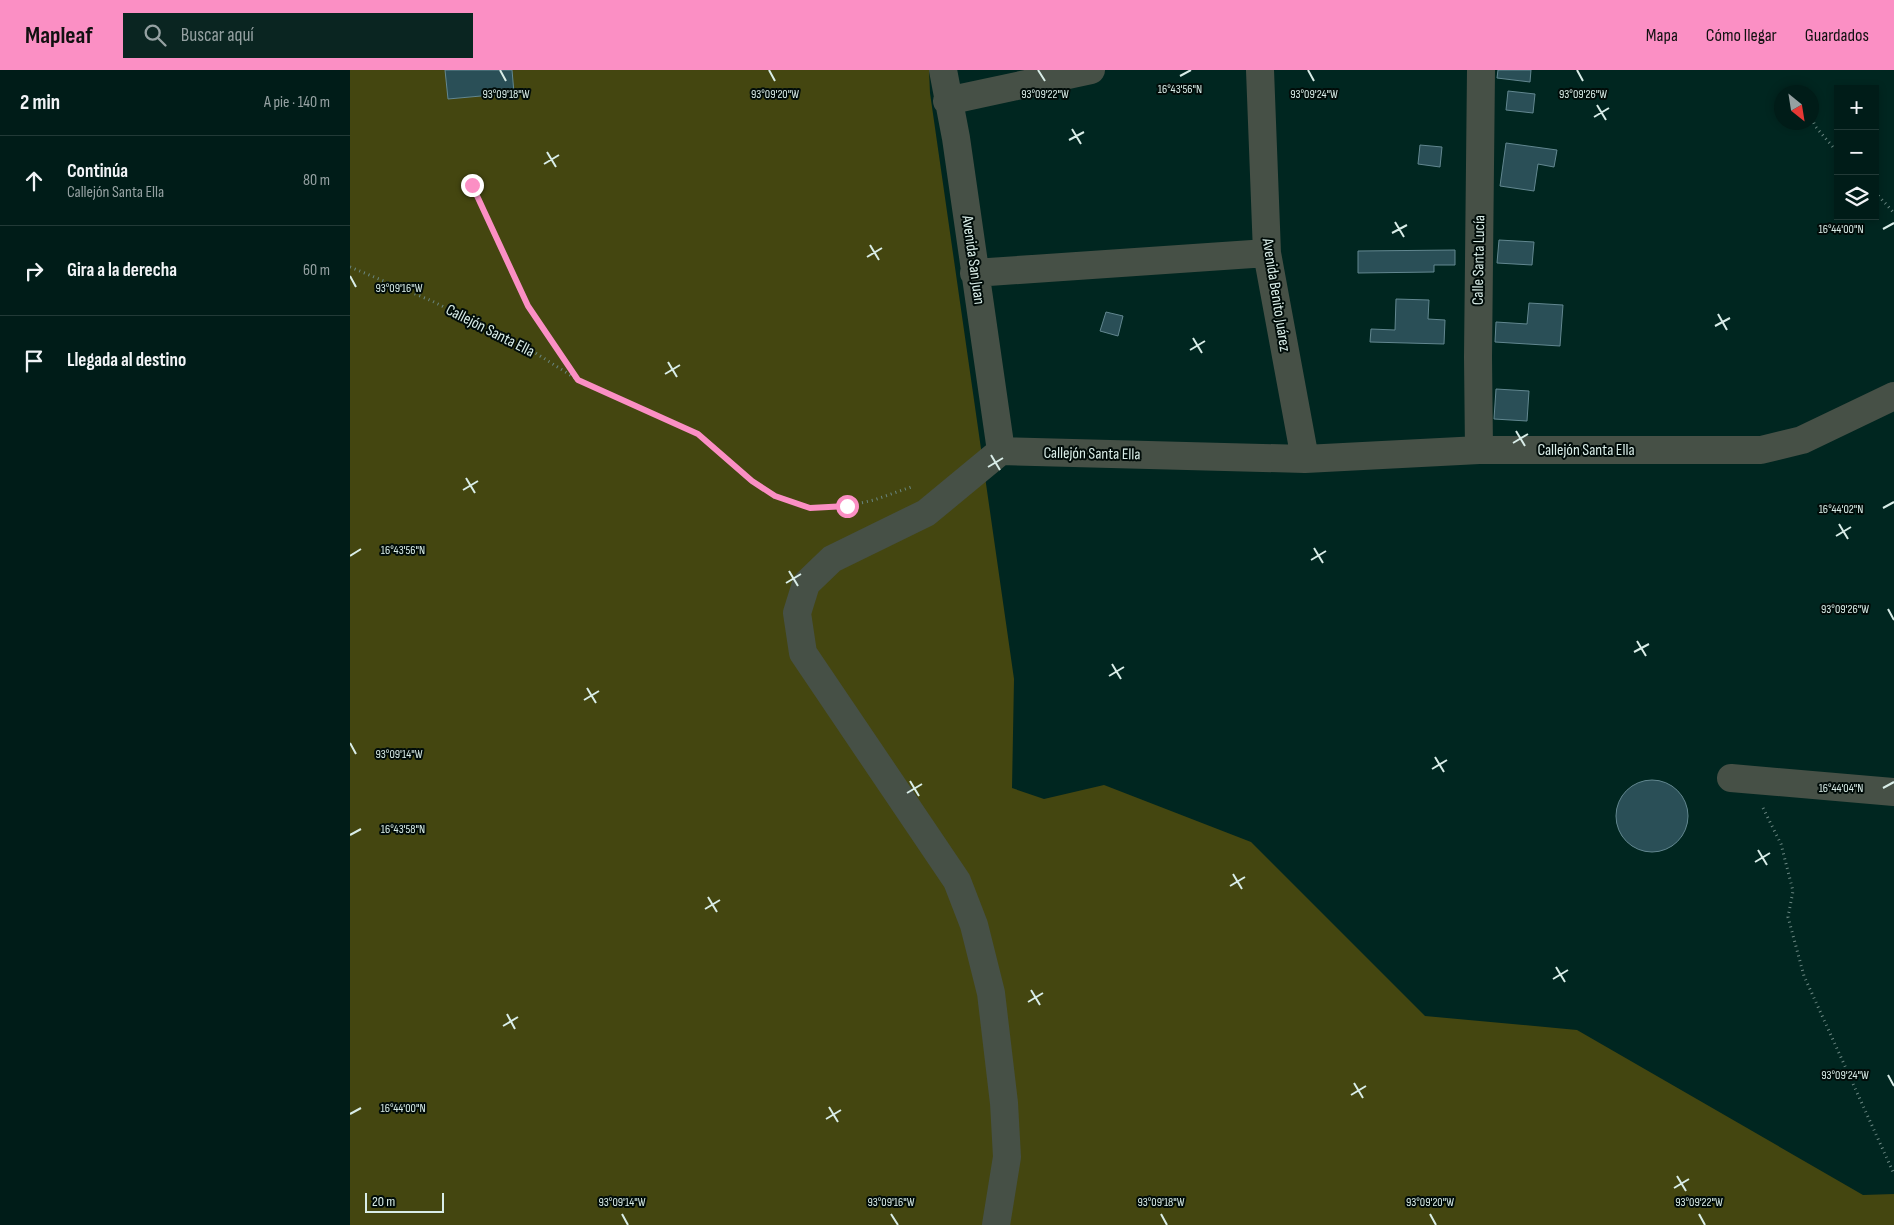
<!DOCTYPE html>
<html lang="es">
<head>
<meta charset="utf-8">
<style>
	body { margin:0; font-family:"Sofia Sans Condensed",sans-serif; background:#0a2521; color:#f1f3f6 }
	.controls { position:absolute; right:15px; top:15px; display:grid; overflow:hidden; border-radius:0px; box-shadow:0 2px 8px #0003 }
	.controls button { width:45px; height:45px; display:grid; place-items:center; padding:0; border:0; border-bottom:1px solid #223a37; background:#001c18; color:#f1f3f6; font:25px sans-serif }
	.compass { position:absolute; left:1424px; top:15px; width:45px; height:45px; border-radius:50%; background:#001c18; box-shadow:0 2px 8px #0003; rotate:150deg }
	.scale { position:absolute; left:15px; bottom:12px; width:79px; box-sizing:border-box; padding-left:5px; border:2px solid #d9ede8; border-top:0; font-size:14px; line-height:18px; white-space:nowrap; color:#d9ede8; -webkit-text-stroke:4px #010c09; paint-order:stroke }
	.stop { position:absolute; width:15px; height:15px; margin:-11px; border:4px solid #fb8fc4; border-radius:50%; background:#fff }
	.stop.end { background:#fb8fc4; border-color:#fff; box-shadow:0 1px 5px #0008 }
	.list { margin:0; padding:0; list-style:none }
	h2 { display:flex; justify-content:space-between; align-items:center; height:65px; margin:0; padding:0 20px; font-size:21px }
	h2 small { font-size:16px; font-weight:400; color:#95a1a2 }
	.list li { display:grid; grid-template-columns:32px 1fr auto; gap:15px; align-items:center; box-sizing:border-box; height:90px; padding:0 20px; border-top:1px solid #223a37 }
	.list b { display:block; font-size:19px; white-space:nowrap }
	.list p { margin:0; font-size:16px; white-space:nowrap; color:#95a1a2 }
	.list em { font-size:16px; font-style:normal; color:#95a1a2 }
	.icon { flex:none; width:28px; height:28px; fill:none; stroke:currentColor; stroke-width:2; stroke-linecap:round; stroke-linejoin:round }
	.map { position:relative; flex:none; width:1544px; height:1155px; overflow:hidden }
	header { display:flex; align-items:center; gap:30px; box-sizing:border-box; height:70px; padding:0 25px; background:#fb8fc4; color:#111 }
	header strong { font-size:24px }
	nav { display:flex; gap:28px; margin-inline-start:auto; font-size:18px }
	.search { width:350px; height:45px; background:#0a2521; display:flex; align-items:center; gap:12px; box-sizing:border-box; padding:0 18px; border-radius:0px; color:#95a1a2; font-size:19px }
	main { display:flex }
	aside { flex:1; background:#001c18 }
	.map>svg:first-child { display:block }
	.green { fill:#444610 }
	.building { fill:#2a4f57; stroke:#628790 }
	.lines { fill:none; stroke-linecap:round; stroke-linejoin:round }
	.path { stroke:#6a8782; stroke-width:3; stroke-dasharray:1 4; stroke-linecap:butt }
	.minor { stroke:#465046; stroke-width:28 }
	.route { stroke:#fb8fc4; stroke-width:6 }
	.ticks { fill:none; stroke:#d9ede8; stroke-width:2 }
	.labels { text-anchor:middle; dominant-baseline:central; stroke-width:4; stroke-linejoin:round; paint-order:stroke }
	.street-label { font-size:16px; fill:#d9ede8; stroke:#010c09 }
	.ticks-label { font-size:12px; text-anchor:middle; fill:#d9ede8; stroke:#010c09; stroke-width:4; stroke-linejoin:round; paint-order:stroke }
</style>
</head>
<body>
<header>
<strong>Mapleaf</strong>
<div class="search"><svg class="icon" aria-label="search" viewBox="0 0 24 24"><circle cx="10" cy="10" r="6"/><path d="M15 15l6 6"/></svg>Buscar aquí</div>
<nav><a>Mapa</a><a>Cómo llegar</a><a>Guardados</a></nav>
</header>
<main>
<aside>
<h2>2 min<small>A pie · 140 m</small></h2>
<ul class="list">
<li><svg class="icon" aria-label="ahead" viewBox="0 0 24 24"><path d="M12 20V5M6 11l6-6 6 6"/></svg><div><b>Continúa</b><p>Callejón Santa Ella</p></div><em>80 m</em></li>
<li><svg class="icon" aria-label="right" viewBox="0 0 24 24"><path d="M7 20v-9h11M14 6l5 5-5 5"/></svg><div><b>Gira a la derecha</b></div><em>60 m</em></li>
<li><svg class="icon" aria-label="arrive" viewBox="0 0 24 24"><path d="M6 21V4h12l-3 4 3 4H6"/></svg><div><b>Llegada al destino</b></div></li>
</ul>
</aside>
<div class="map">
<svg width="1544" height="1155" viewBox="0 0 1544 1155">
	<rect width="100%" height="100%" fill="#002620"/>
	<!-- green -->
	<path class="green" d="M0 0H579L580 23 664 609 662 718 694 729 754 715 901 772 1075 946 1227 960 1513 1125 1544 1124V1155H0Z"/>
	<!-- building -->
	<path class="building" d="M95 0H162L164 23 98 29Z
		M1148 0H1181L1180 12 1147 8Z
		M1158 21 1185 24 1183 43 1156 40Z
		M1156 73 1207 80 1204 97 1188 94 1184 121 1150 116Z
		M1070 75 1092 77 1090 97 1068 94Z
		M1149 170 1184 172 1182 195 1147 193Z
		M1105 180V195H1084V202L1008 203V181Z
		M1046 229 1079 230 1078 249 1095 250 1094 274 1020 272 1021 259 1045 260Z
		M1179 233 1213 235 1210 276 1145 272 1146 252 1177 254Z
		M756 242 773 246 768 266 750 261Z
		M1146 319 1179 321 1177 351 1144 349Z
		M1266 746a36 36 0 1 1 72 0a36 36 0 1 1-72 0Z"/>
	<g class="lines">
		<!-- path -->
		<path class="path" d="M1462 48 1465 56 1488 83
			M122 115 178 236 226 307
			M1525 122 1544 143
			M0 197 82 231 184 282 228 310 348 364 402 411 425 426 460 438 497 436 524 430 564 416
			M1413 738 1431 774 1443 821 1438 847 1454 906 1544 1104"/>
		<!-- minor -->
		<path class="minor" d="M593 0 606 68 651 381
			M910 0 917 183 955 389
			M597 31 741 0
			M624 203 917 183
			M1129 380 1128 287 1131 0
			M651 381 955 389 1129 380H1411L1452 370 1544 326
			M1381 708 1544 722
			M646 1155 657 1087 654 1033 641 923 624 855 607 811 453 583 447 543 456 514 482 489 576 443 651 381"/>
	</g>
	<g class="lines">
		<!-- route -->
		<path class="route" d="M122 115 178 236 228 310 348 364 402 411 425 426 460 438 497 436"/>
	</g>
	<!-- ticks -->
	<path class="ticks" d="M150 0 156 11M419 0 425 11M688 0 695 11M958 0 964 11M1227 0 1233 11M830 6 841 0M1247 35 1256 50M1244 47 1259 38M722 59 731 74M719 70 734 62M197 82 206 97M194 94 209 85M1045 152 1054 167M1533 159 1544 153M1042 163 1057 155M520 175 529 190M517 187 532 178M0 206 6 217M1368 244 1377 260M1365 256 1380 248M843 268 852 283M840 280 855 271M318 292 327 307M315 304 330 295M1166 361 1175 376M1163 373 1178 364M641 385 650 400M638 397 653 388M116 408 125 423M113 420 128 411M1533 438 1544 432M1489 454 1498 469M1486 466 1501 457M964 478 973 493M0 486 11 479M961 490 976 481M439 501 448 516M436 513 451 504M1538 539 1544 550M1287 571 1296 586M1284 582 1299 574M762 594 771 609M759 606 774 597M237 618 246 633M234 630 249 621M0 673 6 684M1085 687 1094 702M1082 699 1097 690M560 711 569 726M1533 718 1544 712M557 723 572 714M0 765 11 759M1408 780 1417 795M1405 792 1420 783M883 804 892 819M880 816 895 807M358 827 367 842M355 839 370 830M1206 897 1215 912M1203 909 1218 900M681 920 690 935M678 932 693 923M157 944 165 959M153 956 168 947M1538 1005 1544 1016M1004 1013 1013 1028M1001 1025 1016 1016M479 1037 488 1052M0 1044 11 1038M476 1049 491 1040M1327 1106 1336 1121M1324 1118 1339 1109M272 1144 278 1155M541 1144 548 1155M811 1144 817 1155M1080 1144 1086 1155M1349 1144 1355 1155"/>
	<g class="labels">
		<!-- street labels -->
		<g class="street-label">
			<text transform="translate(623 190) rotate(82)">Avenida San Juan</text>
			<text transform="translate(1129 190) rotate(-89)">Calle Santa Lucía</text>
			<text transform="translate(926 225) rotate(81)">Avenida Benito Juárez</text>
			<text transform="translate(140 261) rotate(27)">Callejón Santa Ella</text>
			<text x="1236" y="380">Callejón Santa Ella</text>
			<text transform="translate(742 384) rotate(1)">Callejón Santa Ella</text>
		</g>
	</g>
	<g class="ticks-label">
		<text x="830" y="23">16°43'56"N</text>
		<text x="156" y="28">93°09'18"W</text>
		<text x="695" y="28">93°09'22"W</text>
		<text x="425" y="28">93°09'20"W</text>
		<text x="964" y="28">93°09'24"W</text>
		<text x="1233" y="28">93°09'26"W</text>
		<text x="1491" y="163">16°44'00"N</text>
		<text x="49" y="222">93°09'16"W</text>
		<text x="1491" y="443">16°44'02"N</text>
		<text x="53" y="484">16°43'56"N</text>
		<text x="1495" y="543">93°09'26"W</text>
		<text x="49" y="688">93°09'14"W</text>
		<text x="1491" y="722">16°44'04"N</text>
		<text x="53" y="763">16°43'58"N</text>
		<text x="1495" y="1009">93°09'24"W</text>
		<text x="53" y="1042">16°44'00"N</text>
		<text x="272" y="1136">93°09'14"W</text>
		<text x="541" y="1136">93°09'16"W</text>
		<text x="811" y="1136">93°09'18"W</text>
		<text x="1080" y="1136">93°09'20"W</text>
		<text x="1349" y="1136">93°09'22"W</text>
	</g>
</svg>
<div class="controls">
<button>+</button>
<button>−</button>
<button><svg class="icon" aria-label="layers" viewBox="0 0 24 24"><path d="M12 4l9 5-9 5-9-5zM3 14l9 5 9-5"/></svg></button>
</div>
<svg class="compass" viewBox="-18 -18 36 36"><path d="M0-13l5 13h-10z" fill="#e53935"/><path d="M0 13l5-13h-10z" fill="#95a1a2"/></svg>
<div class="scale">20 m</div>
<div class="stop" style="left:497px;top:436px"></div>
<div class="stop end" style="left:122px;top:115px"></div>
</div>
</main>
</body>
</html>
